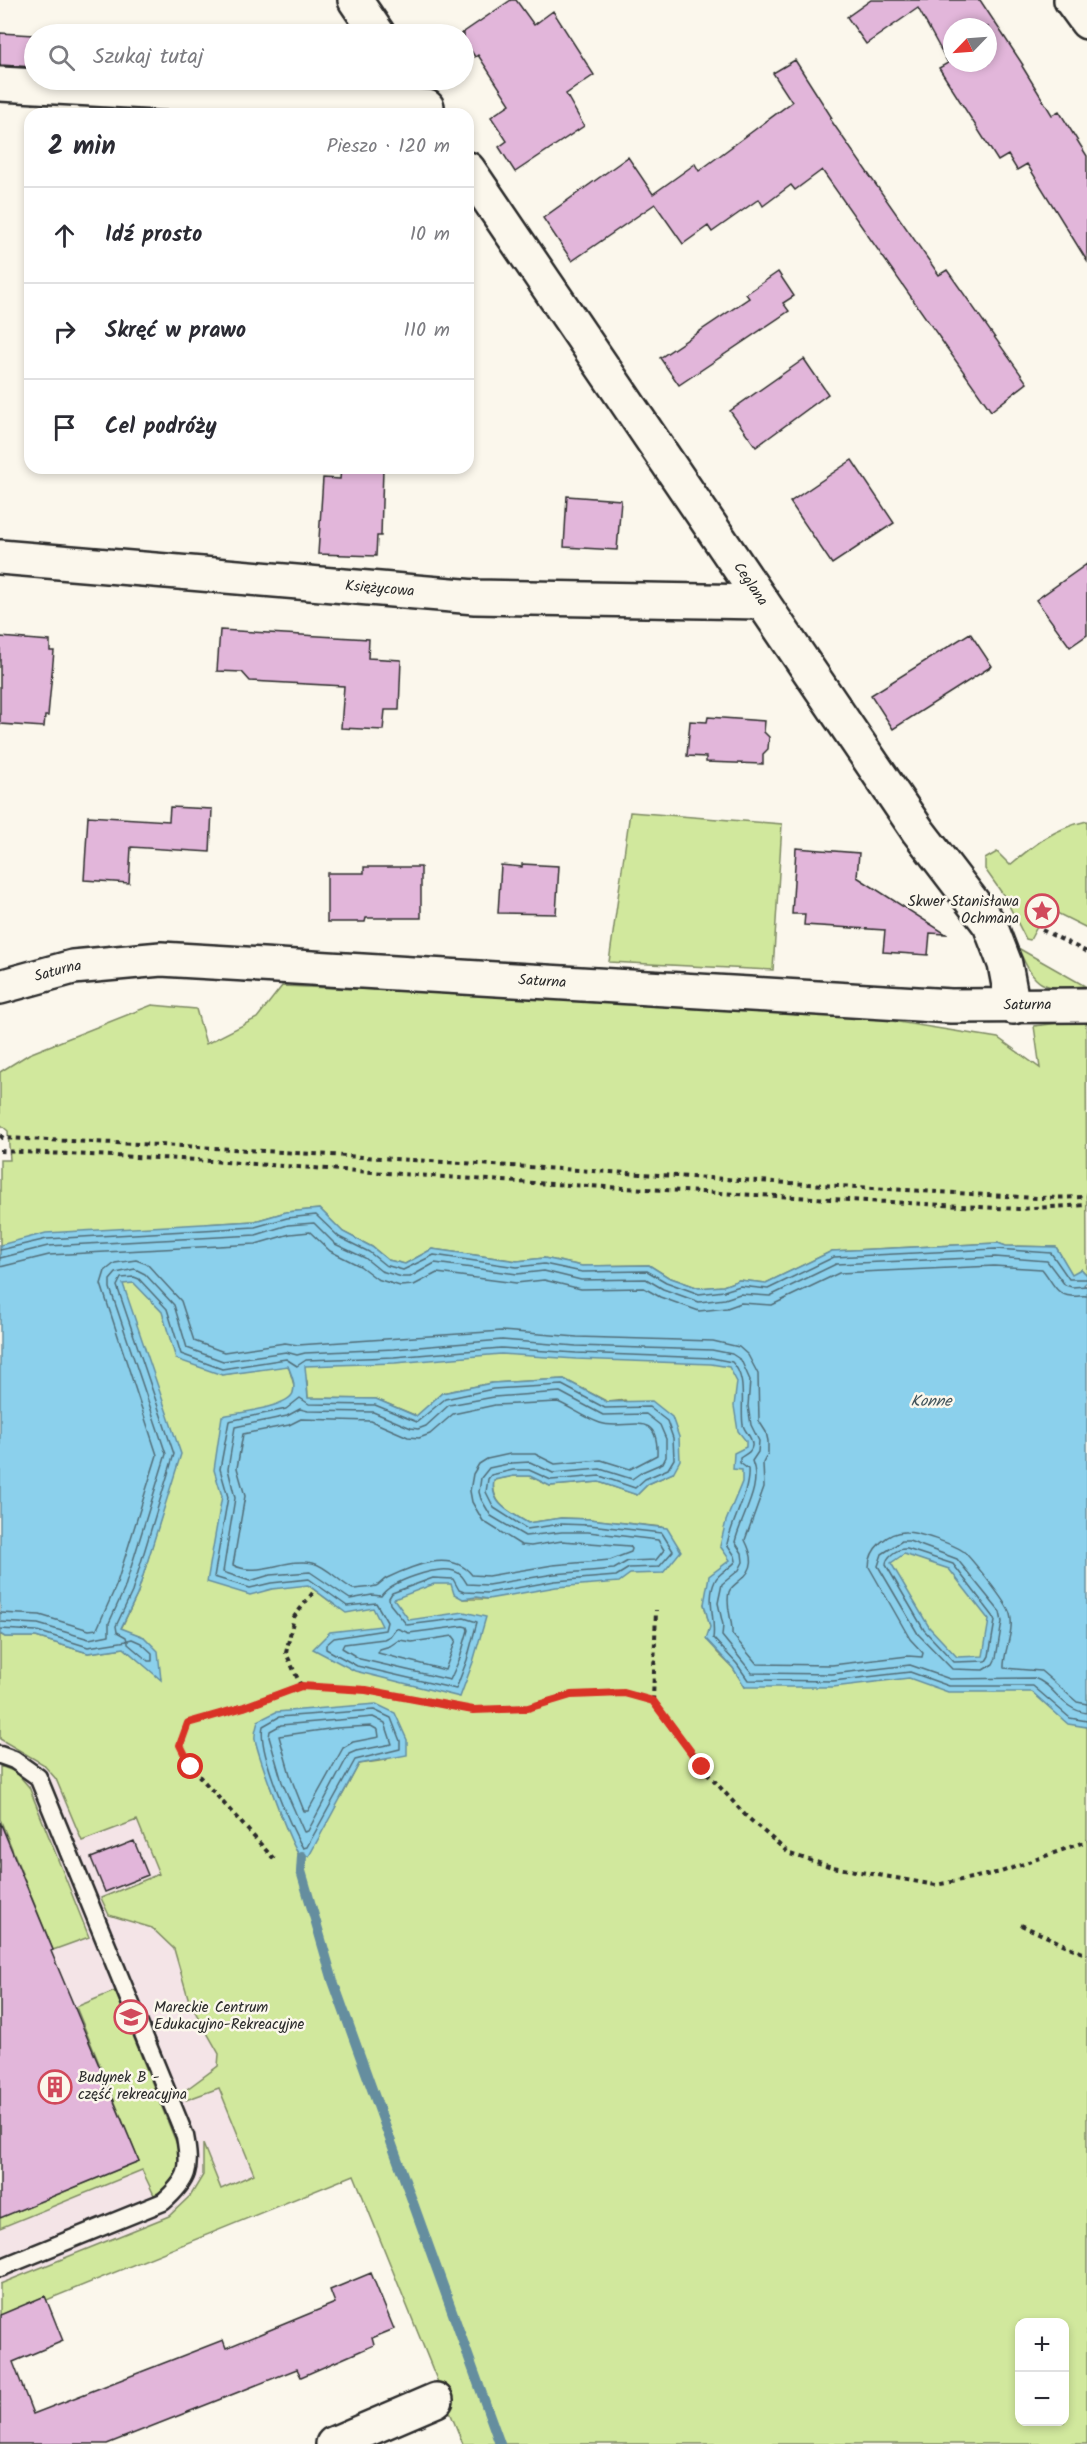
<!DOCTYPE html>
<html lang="pl">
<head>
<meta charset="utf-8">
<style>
	body { margin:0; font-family:Kalam,sans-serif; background:#f2f2f3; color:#2b2b33 }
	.controls { position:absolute; right:18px; bottom:18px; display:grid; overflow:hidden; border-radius:12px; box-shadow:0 3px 9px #0003 }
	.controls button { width:54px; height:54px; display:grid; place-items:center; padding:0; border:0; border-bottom:2px solid #e1e1e2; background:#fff; color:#2b2b33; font:30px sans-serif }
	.compass { position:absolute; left:943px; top:18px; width:54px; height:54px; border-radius:50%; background:#fff; box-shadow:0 3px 9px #0003; rotate:245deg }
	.stop { position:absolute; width:18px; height:18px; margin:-14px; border:4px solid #d93025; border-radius:50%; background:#fff }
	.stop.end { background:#d93025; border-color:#fff; box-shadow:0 2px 6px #0008 }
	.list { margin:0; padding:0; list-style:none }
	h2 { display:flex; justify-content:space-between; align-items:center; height:78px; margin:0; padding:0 24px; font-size:26px }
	h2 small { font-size:20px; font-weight:400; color:#7c7c81 }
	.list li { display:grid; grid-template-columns:39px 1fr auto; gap:18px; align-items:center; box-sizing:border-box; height:96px; padding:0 24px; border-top:2px solid #e1e1e2 }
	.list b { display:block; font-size:22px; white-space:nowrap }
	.list em { font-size:20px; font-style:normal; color:#7c7c81 }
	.icon { flex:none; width:33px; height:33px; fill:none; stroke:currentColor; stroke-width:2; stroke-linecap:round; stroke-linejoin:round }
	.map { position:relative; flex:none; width:1087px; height:2444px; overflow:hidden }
	.search { position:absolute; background:#fff; box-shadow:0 3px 9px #0003; left:24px; top:24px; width:450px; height:66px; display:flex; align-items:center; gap:15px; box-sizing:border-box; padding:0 21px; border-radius:33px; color:#7c7c81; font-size:22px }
	.panel { position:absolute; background:#fff; box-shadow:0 3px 9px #0003; left:24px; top:108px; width:450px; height:366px; border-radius:18px }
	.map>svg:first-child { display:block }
	.built { fill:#f4e4e7 }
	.green { fill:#d1e89d; stroke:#7e8a64; stroke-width:1.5; fill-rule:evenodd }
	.water { fill:#8bd0ec; stroke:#658e9f; stroke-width:1.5; fill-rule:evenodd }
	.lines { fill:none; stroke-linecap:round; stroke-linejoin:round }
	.shore { stroke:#516d78; stroke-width:1.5 }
	.stream { stroke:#658e9f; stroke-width:10 }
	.building { fill:#e2b6da; stroke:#2b2b2b; stroke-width:1.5; fill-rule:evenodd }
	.service-casing { stroke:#2b2b2b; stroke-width:21 }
	.minor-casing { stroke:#2b2b2b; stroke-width:38 }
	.path { stroke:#2b2b2b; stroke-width:4; stroke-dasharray:4.5 4.5; stroke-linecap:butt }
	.service { stroke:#fbf7ec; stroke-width:16 }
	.minor { stroke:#fbf7ec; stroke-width:33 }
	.route { stroke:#d93025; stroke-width:8 }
	.labels { text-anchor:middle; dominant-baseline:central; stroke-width:5; stroke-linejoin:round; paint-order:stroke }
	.street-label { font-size:15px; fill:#2b2b2b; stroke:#fbf7ec }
	.poi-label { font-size:15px; fill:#2b2b2b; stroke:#fbf7ec; text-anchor:start }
	.water-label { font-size:16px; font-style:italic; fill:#43545b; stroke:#fbf7ec }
</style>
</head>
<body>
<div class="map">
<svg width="1087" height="2444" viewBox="0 0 1087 2444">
	<rect width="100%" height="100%" fill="#fbf7ec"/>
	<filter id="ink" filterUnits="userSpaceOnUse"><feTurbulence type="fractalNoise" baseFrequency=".0167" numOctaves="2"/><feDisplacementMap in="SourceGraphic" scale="12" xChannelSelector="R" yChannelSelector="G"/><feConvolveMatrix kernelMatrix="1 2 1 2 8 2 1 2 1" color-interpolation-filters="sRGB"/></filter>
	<g filter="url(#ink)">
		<!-- built -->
		<path class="built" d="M0 1701 156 1769 334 2182 0 2319Z"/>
		<!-- green -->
		<path class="green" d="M630 812 782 824 773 970 609 962Z
			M1087 821V928L1047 908 1030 940 1026 939 1004 896 985 869V859L997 852 1010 865C1035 844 1055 828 1087 821Z
			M1018 948 1085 986C1041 990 1036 988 1018 948Z
			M282 986 805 1007 998 1038 1040 1068 1034 1026 1086 1020 1087 1275 1081 1269 1072 1275 1056 1247 1006 1246 997 1243 832 1251 766 1283 739 1280 723 1286 699 1288 668 1277 649 1265 582 1266 544 1258 518 1261 432 1249 405 1264 388 1260 372 1247 343 1232 320 1209 286 1212 255 1221 205 1224 222 1375 288 1365 294 1385 293 1396 284 1403 308 1585 332 1603 442 1571 463 1599H488L662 1527 589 1519 561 1518 528 1523C510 1512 490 1504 494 1480L514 1476H530L550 1486 599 1482 637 1495 648 1484 673 1473 625 1400 608 1402 564 1379 492 1383 442 1393 417 1416 376 1399 308 1398 307 1381 298 1361 437 1347 750 1361 761 1513 704 1604 717 1652 733 1668 745 1687 867 1565 935 1542 1087 1694V2444H463L354 2175 0 2319V2284L169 2216 191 2195 203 2175V2144L221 2189 254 2174 219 2088 186 2100 183 2092 218 2066 219 2054 189 2001 174 1949 152 1928 109 1915 101 1898 159 1874 137 1820 82 1841 56 1779 43 1764 0 1739V1634L5 1637H36L88 1653 124 1648 161 1679 144 1637 121 1629 137 1595 180 1454 0 1267V1160H10L8 1131 0 1124V1072L29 1054 152 1005 196 1009 206 1044 257 1018ZM407 1740 386 1760 359 1764 343 1794 298 1854 270 1786ZM1020 2322H1064V2422H1020Z
			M0 1766 16 1772 29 1787 89 1937 53 1950 0 1819Z
			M115 1991 178 2147C184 2173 178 2184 154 2195L142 2170 0 2228V2218L139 2161 76 2007Z"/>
		<!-- water -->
		<path class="water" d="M320 1209 343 1232 372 1247 388 1260 405 1264 432 1249 517 1261 544 1258 582 1266 649 1265 668 1277 699 1288 723 1286 739 1280 766 1283 832 1251 998 1243 1006 1246 1056 1247 1072 1274 1081 1269 1087 1275V1282L1084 1285 1087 1287V1727L1068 1724 1032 1692H948L909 1678 833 1687H745L733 1668 706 1639 710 1627 704 1604 709 1576 730 1560 720 1546 726 1521 742 1482V1470L733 1469 734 1453 746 1447V1441L738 1431 734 1406 737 1382 729 1367 711 1364 576 1359 501 1354 395 1363 305 1366 308 1398 376 1399 416 1416 442 1393 492 1383 564 1379 607 1402 652 1401 672 1417 679 1437 680 1460 673 1473 648 1484 637 1495 599 1482 550 1486 530 1476H514L494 1480C489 1504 510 1512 528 1523L561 1518 589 1519 667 1528 681 1551 663 1573 630 1574 619 1582 556 1587 488 1599 476 1597 463 1599 454 1594 451 1584H434L394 1599 409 1620 464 1612 486 1617 473 1662 460 1697 355 1671 313 1649 330 1632 382 1626 373 1608 346 1613 308 1585 272 1589 250 1595 207 1582 222 1496 214 1470 222 1416C237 1413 288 1407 293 1393 296 1384 291 1374 288 1366L222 1375 176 1359 162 1312 134 1283 123 1284 181 1454 137 1595 121 1628 144 1637 158 1651 161 1680 124 1648 88 1653 36 1637H5L0 1634V1245L46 1233 255 1221 286 1212ZM904 1554 949 1569 989 1620 983 1656 957 1657 929 1627 891 1563Z
			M376 1704 395 1713 407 1740V1755L359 1764 309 1856C307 1856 302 1856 300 1855 291 1849 258 1754 255 1739 254 1733 257 1727 258 1721L276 1712Z"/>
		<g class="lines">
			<!-- shore -->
			<path class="shore" d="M0 1250 47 1239 255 1227 287 1218 316 1215 339 1237 369 1252 385 1265 403 1270 434 1255 517 1267 544 1264 582 1272 647 1271 666 1282 699 1294 724 1291 740 1286 768 1289 834 1257 996 1249 1051 1253 1069 1279H1087
				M0 1258 48 1246 256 1235 288 1225 314 1223 335 1244 365 1258 381 1271 402 1277H410L435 1263 517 1274 544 1271 581 1280 646 1279 663 1289 699 1302 725 1299 740 1294 770 1296 836 1264 995 1257 1047 1261 1065 1285 1072 1287 1087 1286
				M0 1267 49 1255 256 1244 290 1234 310 1232 330 1251 360 1266 377 1279 400 1286 414 1285 437 1273 516 1283 544 1280 581 1289 644 1288 660 1297 699 1311 727 1308 741 1303 772 1305 839 1273 994 1266 1042 1269C1051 1279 1055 1295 1071 1296 1077 1297 1082 1295 1087 1296
				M562 1385 605 1408 649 1407 667 1421 673 1438 674 1459 668 1469 645 1479 635 1488 600 1476 551 1480 529 1470H513L491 1475 488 1479 486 1492 494 1508 527 1529 561 1524 589 1525 662 1533 673 1551 659 1567 629 1568 616 1576 555 1581 488 1593 464 1592 459 1590 453 1579 433 1578 392 1593 389 1598 390 1604 407 1625 464 1618 477 1622 467 1660 456 1689 357 1666 326 1649V1645L334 1638 385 1630 387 1622 376 1603 347 1606 309 1579 271 1583 250 1588 214 1577 228 1497 220 1469 229 1421 286 1409 300 1398 309 1404 375 1405 417 1422 445 1399 493 1389Z
				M560 1392 603 1415 646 1414 660 1425 666 1439V1457L663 1463 642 1472 632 1479 600 1469 553 1473 530 1462 512 1463 489 1468 481 1478 479 1492 481 1499 491 1516 525 1536 562 1532H588L658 1540 664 1550 656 1560 628 1561 614 1569 554 1574 488 1585 467 1584C464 1579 461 1573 454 1571 436 1566 391 1581 381 1596L372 1595 350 1599 310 1572 270 1575 250 1581 223 1572 235 1498 228 1469 235 1427 287 1416 300 1409 308 1411 373 1412 411 1428 418 1429 426 1426 449 1405 494 1397Z
				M558 1402C572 1408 585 1418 600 1423 625 1432 659 1406 657 1455L630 1469 601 1460 555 1464 535 1454H510L487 1459 479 1464 473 1474 470 1491 472 1502 483 1521 521 1545 531 1546 562 1541 630 1546 632 1549 631 1552 610 1560 553 1565 488 1576 472 1575C451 1549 412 1566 387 1578 383 1580 379 1585 376 1586 370 1588 359 1588 353 1589 339 1582 328 1567 313 1563 286 1557 258 1578 233 1565L245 1496 237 1468 243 1434 289 1425 301 1419 371 1421 408 1437 419 1438 430 1434 453 1414 495 1405Z
				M902 1541H909L957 1559 1000 1612 1002 1622 996 1658 993 1664 983 1670 952 1669 918 1634 878 1566 882 1554Z
				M907 1549 953 1564 993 1616 995 1621 989 1656 986 1661 954 1662 924 1630 886 1565C886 1556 898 1548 907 1549Z
				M0 1613 40 1615 89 1630 97 1629 116 1586 157 1455 101 1284 105 1271 115 1263 136 1260 147 1264 181 1301 194 1341 224 1352 285 1343 298 1345 502 1331 577 1337 713 1341 739 1347 748 1355 758 1374 759 1421 766 1432 768 1441V1453L763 1463 764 1487 745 1540C753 1556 756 1569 739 1581 735 1585 731 1587 729 1592 725 1606 733 1620 732 1634L757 1664 832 1665 908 1656 922 1657 923 1653 910 1639 869 1567C869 1549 888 1531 906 1532 917 1532 953 1544 963 1551 971 1558 1008 1604 1010 1614 1015 1631 1003 1652 1004 1668L1041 1671 1077 1702 1087 1704
				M0 1622 38 1624 89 1639 109 1635V1623L124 1590 166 1454 110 1288V1280L116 1273 135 1269 145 1274 174 1305 187 1348 223 1361 286 1352 297 1355 305 1353 394 1349 502 1340 576 1346 712 1350 732 1354 741 1360 750 1380 748 1406 751 1425 759 1441 758 1452 752 1461C763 1487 741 1516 735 1542L742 1553 743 1562 739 1570 722 1584 718 1603 723 1625 722 1636 752 1673 832 1674 910 1665 950 1679 1034 1678C1055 1685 1060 1709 1087 1713
				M463 1626 467 1627 468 1630 460 1658 450 1680 360 1659 342 1648 344 1644 384 1639 390 1636 396 1628 409 1633Z
				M0 1629 37 1631 88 1647 127 1641 126 1637 117 1632 116 1626 132 1592 174 1454 117 1286 121 1278 134 1277 139 1279 167 1309 181 1354 222 1369 286 1359 297 1366 306 1360 394 1357 501 1348 576 1353 712 1358 732 1362C748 1378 740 1404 743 1425 745 1433 753 1437 752 1446 751 1453 745 1454 740 1458V1463L748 1469C750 1492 732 1520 727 1544L735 1556 736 1561C730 1569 718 1573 715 1581 706 1600 716 1619 713 1638L737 1664 748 1680 833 1681 910 1672 949 1686H1033L1070 1718 1087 1721
				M453 1636 456 1640 445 1670 378 1653 380 1649 390 1646 399 1640 412 1642Z
				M132 1639 141 1643 152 1653V1661H148L128 1644V1640Z
				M374 1710 391 1718 400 1741V1749L355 1760 307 1847 303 1848C290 1826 257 1750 263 1726L279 1717Z
				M373 1717 385 1723 392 1744 356 1751 349 1754 308 1831 304 1832 282 1782 269 1737 270 1731 281 1725Z
				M371 1726 378 1730 379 1737 353 1742 343 1748 308 1811H304L291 1778 279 1736 336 1728Z"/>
			<!-- stream -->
			<path class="stream" d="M302 1856 301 1871 333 1981 500 2444"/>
		</g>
		<!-- building -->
		<path class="building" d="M511 0H516L534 25 553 11 594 75 566 94 584 126 515 172 499 147 507 141 491 117 510 104 478 55 475 57 464 39V34H461Z
			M871 0H980L1023 65 1022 66 1052 115 1059 111 1087 156V261L1027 164 1017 170 1008 155 998 161 939 68 948 63 918 8 866 44 847 17ZM952 27H988V63H952Z
			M0 33 34 35V67L0 65Z
			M795 60 832 118 830 119 939 275 947 270 1027 383 991 411 822 170 795 190 791 185 763 206 759 199 712 232 708 226 683 244 655 204 572 261 543 218 628 157 653 194 695 164 699 171 792 102 773 73Z
			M778 272 794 296 783 303 789 311 679 385 660 358 749 298 746 294Z
			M804 359 828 394 756 447 730 411Z
			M852 460 894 523 832 564 790 502Z
			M341 468H383L381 536H377L376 556 318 554 323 478 340 479Z
			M567 496 621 500 617 550 564 547Z
			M1087 564V635L1070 647 1036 600Z
			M220 630 369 639 368 658 401 660 399 710H385L383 730 341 728 344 686 250 681 242 672 217 671Z
			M970 633 992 666 893 729 871 695Z
			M0 637 50 641V651H54L48 716H45L44 727 0 724Z
			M708 717 765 721 764 732 769 737 768 749 763 754V764L706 762V757L687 756 690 721 707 722Z
			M170 807 212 809 210 852 131 847 129 883 84 880 88 816 169 821Z
			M796 848 859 853 857 877 946 934 930 933 928 955 883 952 885 930 804 925 805 914H792Z
			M522 864 559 866 556 914 498 913 501 865 522 867Z
			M364 867H421V918H366L365 922H327V873H364Z
			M0 1822 53 1950 51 1951 139 2161 0 2218Z
			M134 1841 148 1875 105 1892 91 1858Z
			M371 2273 394 2329 372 2338 374 2345 301 2377 297 2369 107 2444H0V2315L45 2296 63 2341 13 2362 33 2414 223 2340 226 2348 335 2303 330 2290Z"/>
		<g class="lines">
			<!-- service casing -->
			<g class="service-casing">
				<path id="service" d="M0 1755 14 1760 38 1777 185 2136C191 2169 189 2179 163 2202L0 2268"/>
			</g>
			<!-- minor casing -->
			<g class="minor-casing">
				<g id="minor">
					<path d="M355 0 378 34"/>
					<path d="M1071 0 1087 22"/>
					<path d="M0 84 427 107"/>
					<path id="s1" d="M468 169 918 831 990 925 1005 964 1013 1007"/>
					<path id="s2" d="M0 557 475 597 762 602"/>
					<path id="s3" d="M0 987 73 967 161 959 951 1006 1087 1005"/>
					<path d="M333 2444 436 2400"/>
				</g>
			</g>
			<!-- path -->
			<path class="path" d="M1042 930 1087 952
				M0 1135 3 1138 182 1146 1037 1198 1087 1197
				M0 1151 181 1159 533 1183 1018 1209 1087 1205
				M301 1686 286 1653 294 1617 315 1590
				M653 1701 656 1610
				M274 1859 191 1767 180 1745 188 1723 244 1707 301 1686 366 1690 473 1710 528 1708 571 1695 624 1693 653 1701 702 1767 746 1816 790 1854 832 1867 936 1885 1001 1872 1087 1841
				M1021 1925 1087 1955"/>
			<!-- service -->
			<use href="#service" class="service"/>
			<!-- minor -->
			<use href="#minor" class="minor"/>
		</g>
	</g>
	<g class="lines" filter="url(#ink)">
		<!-- route -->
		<path class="route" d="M191 1767 180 1745 188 1723 244 1707 301 1686 366 1690 473 1710 528 1708 571 1695 624 1693 653 1701 702 1767"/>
	</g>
	<!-- icons -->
	<defs>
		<g id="sight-ring" transform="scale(1.725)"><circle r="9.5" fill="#fbf7ec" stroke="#d1495b" stroke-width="1.5"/><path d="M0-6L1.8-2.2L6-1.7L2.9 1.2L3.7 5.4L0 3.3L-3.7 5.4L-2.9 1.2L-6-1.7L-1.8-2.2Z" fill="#d1495b"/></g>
		<g id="school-ring" transform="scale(1.725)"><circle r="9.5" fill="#fbf7ec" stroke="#d1495b" stroke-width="1.5"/><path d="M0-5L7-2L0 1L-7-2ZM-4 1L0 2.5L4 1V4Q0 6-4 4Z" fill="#d1495b"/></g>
		<g id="building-ring" transform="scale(1.725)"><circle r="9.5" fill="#fbf7ec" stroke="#d1495b" stroke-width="1.5"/><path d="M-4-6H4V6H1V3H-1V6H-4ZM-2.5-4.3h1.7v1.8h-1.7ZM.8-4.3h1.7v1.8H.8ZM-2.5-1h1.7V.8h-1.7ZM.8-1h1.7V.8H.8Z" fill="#d1495b"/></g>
	</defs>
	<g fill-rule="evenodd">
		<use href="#sight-ring" x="1042" y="911"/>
		<use href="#school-ring" x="131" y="2017"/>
		<use href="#building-ring" x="55" y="2087"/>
	</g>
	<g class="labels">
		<!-- street labels -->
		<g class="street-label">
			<text stroke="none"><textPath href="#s1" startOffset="502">Ceglana</textPath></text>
			<text stroke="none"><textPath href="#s2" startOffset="381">Księżycowa</textPath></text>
			<text stroke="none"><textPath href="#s3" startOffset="60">Saturna</textPath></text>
			<text stroke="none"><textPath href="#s3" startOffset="546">Saturna</textPath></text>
			<text stroke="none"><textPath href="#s3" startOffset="1032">Saturna</textPath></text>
		</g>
		<!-- poi labels -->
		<g class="poi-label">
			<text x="1019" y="902" text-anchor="end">Skwer Stanisława<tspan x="1019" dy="17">Ochmana</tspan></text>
			<text x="154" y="2008">Mareckie Centrum<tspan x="154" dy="17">Edukacyjno-Rekreacyjne</tspan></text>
			<text x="78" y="2078">Budynek B -<tspan x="78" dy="17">część rekreacyjna</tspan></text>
		</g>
		<!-- water labels -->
		<g class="water-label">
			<text x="931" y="1401">Konne</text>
		</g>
	</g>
</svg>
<div class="controls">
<button>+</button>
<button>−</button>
</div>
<svg class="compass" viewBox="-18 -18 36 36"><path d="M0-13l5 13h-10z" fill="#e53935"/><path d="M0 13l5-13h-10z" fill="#7c7c81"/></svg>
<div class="stop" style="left:191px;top:1767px"></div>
<div class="stop end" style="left:702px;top:1767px"></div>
<div class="search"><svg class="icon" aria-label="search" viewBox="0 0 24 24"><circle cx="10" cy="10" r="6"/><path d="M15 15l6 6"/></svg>Szukaj tutaj</div>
<section class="panel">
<h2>2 min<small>Pieszo · 120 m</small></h2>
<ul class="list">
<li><svg class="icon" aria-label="ahead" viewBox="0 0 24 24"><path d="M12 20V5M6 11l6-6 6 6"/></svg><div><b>Idź prosto</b></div><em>10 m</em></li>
<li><svg class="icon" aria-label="right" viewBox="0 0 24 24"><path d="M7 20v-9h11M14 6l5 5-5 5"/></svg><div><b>Skręć w prawo</b></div><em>110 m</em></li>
<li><svg class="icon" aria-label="arrive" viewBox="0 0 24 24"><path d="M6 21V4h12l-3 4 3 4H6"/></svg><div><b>Cel podróży</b></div></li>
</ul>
</section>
</div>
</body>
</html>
